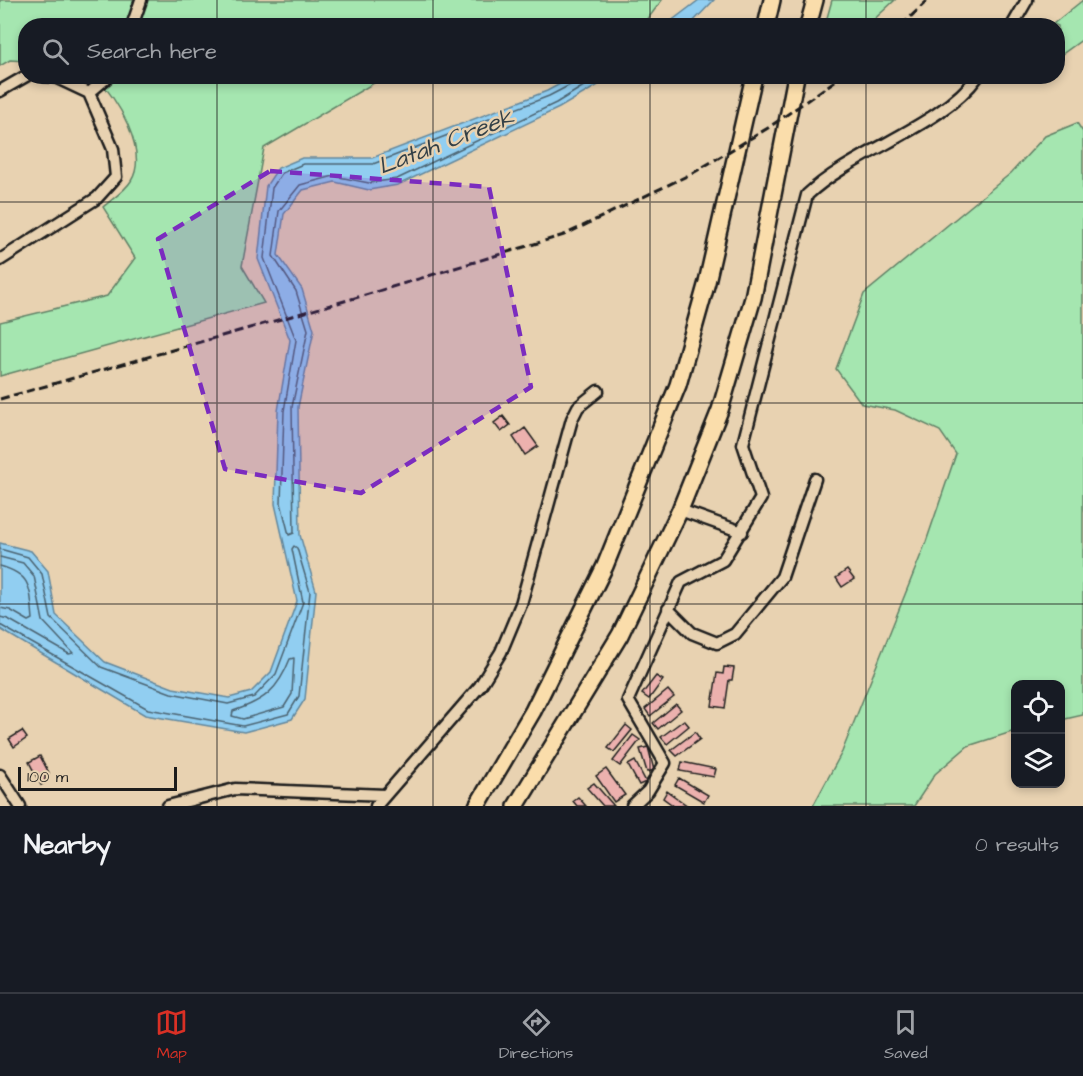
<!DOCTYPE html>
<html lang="en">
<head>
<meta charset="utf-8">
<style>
	body { margin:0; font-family:"Architects Daughter",sans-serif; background:#242831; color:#f1f3f6 }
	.controls { position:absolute; right:18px; bottom:18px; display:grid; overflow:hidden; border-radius:12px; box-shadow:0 3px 9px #0003 }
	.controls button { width:54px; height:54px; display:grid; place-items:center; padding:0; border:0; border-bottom:2px solid #363941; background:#171b24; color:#f1f3f6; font:30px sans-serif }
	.scale { position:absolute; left:18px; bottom:15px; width:159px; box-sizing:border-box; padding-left:6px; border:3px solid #1c1c1c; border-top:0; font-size:16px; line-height:21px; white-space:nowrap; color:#1c1c1c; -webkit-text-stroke:4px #e8d2b1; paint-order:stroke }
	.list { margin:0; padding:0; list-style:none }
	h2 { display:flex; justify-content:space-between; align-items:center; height:78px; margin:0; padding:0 24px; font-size:26px }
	h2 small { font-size:20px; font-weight:400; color:#9ea1a6 }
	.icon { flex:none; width:33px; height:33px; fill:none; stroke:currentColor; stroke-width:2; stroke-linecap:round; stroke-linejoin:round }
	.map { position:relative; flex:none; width:1083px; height:806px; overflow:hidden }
	.search { position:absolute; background:#171b24; box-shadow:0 3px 9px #0003; left:18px; right:18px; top:18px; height:66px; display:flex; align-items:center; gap:15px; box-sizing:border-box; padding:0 21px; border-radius:24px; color:#9ea1a6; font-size:22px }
	.sheet { height:186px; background:#171b24 }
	nav { display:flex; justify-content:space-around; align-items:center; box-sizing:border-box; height:84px; border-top:2px solid #363941; background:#171b24; font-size:16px; color:#9ea1a6 }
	nav a { display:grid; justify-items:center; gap:3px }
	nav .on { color:#d93025 }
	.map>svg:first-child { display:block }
	.green { fill:#a5e6b0; stroke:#608166; stroke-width:1.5 }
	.water { fill:#91cef1; stroke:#62879c; stroke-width:1.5 }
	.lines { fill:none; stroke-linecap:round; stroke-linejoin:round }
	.shore { stroke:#4b6371; stroke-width:1.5 }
	.building { fill:#ecb1ae; stroke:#1c1c1c; stroke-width:1.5 }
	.minor-casing { stroke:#1c1c1c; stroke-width:15 }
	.highway-casing { stroke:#1c1c1c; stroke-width:20 }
	.minor { stroke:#e8d2b1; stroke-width:10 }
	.highway { stroke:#faddab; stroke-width:15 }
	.rail { stroke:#1c1c1c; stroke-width:3; stroke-dasharray:9 4.5; stroke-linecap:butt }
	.marked { fill:#7b2cbf; fill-opacity:0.2; stroke:#7b2cbf; stroke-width:4.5; stroke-dasharray:12 8; stroke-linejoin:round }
	.grid { fill:none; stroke:#1c1c1c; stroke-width:1.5; stroke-opacity:0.55 }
	.labels { text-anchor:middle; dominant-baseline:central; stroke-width:5; stroke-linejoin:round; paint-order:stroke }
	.water-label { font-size:24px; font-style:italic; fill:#334047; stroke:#e8d2b1 }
</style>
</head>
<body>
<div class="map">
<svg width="1083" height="806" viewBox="0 0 1083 806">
	<rect width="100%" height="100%" fill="#e8d2b1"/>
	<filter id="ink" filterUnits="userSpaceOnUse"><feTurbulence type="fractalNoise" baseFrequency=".0167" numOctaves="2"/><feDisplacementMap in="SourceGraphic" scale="12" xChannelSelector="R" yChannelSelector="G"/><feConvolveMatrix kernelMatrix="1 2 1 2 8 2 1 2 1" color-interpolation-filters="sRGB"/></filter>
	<g filter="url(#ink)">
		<!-- green -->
		<path class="green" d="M0 0H662L647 20 581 26H26L25 61 10 60 0 66Z
			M832 0H895L868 25H825Z
			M1083 0V39L1058 57V26L1053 24Z
			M95 77H384L264 148 242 266 264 303 0 376V322L107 296 135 258 103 207C112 199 125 191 131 181 149 152 117 96 95 77Z
			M1077 123 1083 132V715L1061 720 1060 684H1016L1015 731 968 746 935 774 914 806H813L842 752 926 542 956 454 940 431 895 410 862 404 836 369 864 294 1011 173 1045 136Z"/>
		<!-- water -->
		<path class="water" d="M699 0H714L690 25H666Z
			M573 77H612L559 108 398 185 369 190 335 182 303 190 284 214 278 255 302 289 314 330 298 407 300 535 316 591 305 699 292 719 244 732 145 715 0 629V543L31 551 48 571 56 615 105 662 173 688 229 698 251 692 271 672 297 601 275 504 278 411 290 340 258 259 266 186 278 168 302 158H372L547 91Z"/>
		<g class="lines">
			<!-- shore -->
			<path class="shore" d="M574 76 572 84 549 96 373 164H303L282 173 272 188 264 258 296 340 284 411 281 503 289 535 294 533 292 407 308 330 296 291 273 256 279 211 300 185 334 176 369 183 397 179 556 103 600 76
				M0 549 28 557 42 574 51 618 101 667 171 693 228 704 254 697 276 674 303 602 292 549 294 546 297 548 310 592 299 696 288 714 243 726 148 709 0 625
				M0 557 23 563 34 576 43 621 73 653 69 654 8 619 0 617
				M0 566C32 575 30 588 33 619L29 621 10 610 0 608
				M294 658 292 694 284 707 243 719 232 716 233 711C264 701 278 690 290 659Z"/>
		</g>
		<!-- building -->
		<path class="building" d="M503 416 510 425 501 432 494 423Z
			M525 428 538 446 525 455 513 437Z
			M847 570 854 579 842 587 836 578Z
			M724 667 734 668 732 680H729L725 708 712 706 717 673 723 674Z
			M656 676 663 680 649 699 642 694Z
			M668 690 674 697 650 716 645 709Z
			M676 704 681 710 658 729 653 723Z
			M684 720 689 726 667 744 661 737Z
			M626 725 632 730 614 752 608 748Z
			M22 731 27 738 14 747 9 739Z
			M695 732 700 739 677 756 671 750Z
			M633 735 640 740 620 766 613 761Z
			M648 747 654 770 647 772 640 749Z
			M40 756 49 773 45 775V782L41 785 29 762Z
			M635 761 646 782 639 785 628 765Z
			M682 762 716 769 714 777 680 771Z
			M606 769 625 795 614 802 596 776Z
			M679 778 708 795 704 802 675 785Z
			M594 783 614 806H603L587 788Z
			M667 791 688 806H674L663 798Z
			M578 797 586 806H577L573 801Z"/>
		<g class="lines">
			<!-- minor casing -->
			<g class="minor-casing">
				<path id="minor" d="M132 26 141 0
					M1012 26 1027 0
					M0 91 26 76
					M89 93 109 76
					M0 260 97 198 116 177 113 149 89 93 55 77 44 76
					M680 510 742 532
					M668 609 692 633 717 643 735 634 782 577 815 479
					M0 775 20 806
					M168 806 235 789 385 795
					M376 806 480 686 501 652 521 604 572 419 578 407 598 391
					M632 806 648 791 665 763 628 700 681 582 723 560 761 498 743 444 807 195C855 150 941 127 978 76"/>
			</g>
			<!-- highway casing -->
			<g class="highway-casing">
				<path id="highway" d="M766 26 772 0
					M808 26 815 0
					M477 806 533 711 605 566 678 385 707 282 754 76
					M516 806 620 635 680 510 720 410 753 298 796 76"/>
			</g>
			<!-- minor -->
			<use href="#minor" class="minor"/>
			<!-- highway -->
			<use href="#highway" class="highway"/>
			<!-- rail -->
			<path class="rail" d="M901 26 928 0
				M0 399 362 296 564 235 693 173 768 128 842 76"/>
		</g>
	</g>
	<!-- marked area -->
	<path class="marked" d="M270 171 489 187 531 387 361 493 225 469 158 239Z"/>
	<!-- grid -->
	<path class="grid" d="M217 0V26M433 0V26M650 0V26M866 0V26M217 76V806M433 76V806M650 76V806M866 76V806M0 202H1083M0 403H1083M0 604H1083"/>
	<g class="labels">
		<!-- water labels -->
		<g class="water-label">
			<text transform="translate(446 142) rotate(-21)">Latah Creek</text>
		</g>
	</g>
</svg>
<div class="controls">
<button><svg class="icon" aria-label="locate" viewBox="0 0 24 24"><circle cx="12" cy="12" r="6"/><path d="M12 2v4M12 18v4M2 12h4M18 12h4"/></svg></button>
<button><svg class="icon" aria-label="layers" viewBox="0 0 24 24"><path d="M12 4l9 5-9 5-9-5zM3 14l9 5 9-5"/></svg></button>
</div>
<div class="scale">100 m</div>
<div class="search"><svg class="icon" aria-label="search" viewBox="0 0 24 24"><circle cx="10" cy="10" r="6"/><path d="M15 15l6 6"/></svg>Search here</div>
</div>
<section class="sheet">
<h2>Nearby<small>0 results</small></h2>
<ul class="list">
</ul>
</section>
<nav>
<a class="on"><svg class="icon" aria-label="map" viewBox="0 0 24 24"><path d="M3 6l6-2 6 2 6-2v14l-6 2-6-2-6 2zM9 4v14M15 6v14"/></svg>Map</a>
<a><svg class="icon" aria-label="directions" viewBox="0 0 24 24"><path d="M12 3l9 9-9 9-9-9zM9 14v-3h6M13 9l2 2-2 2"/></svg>Directions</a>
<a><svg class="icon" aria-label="saved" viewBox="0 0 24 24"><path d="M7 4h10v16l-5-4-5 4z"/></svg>Saved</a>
</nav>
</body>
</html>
